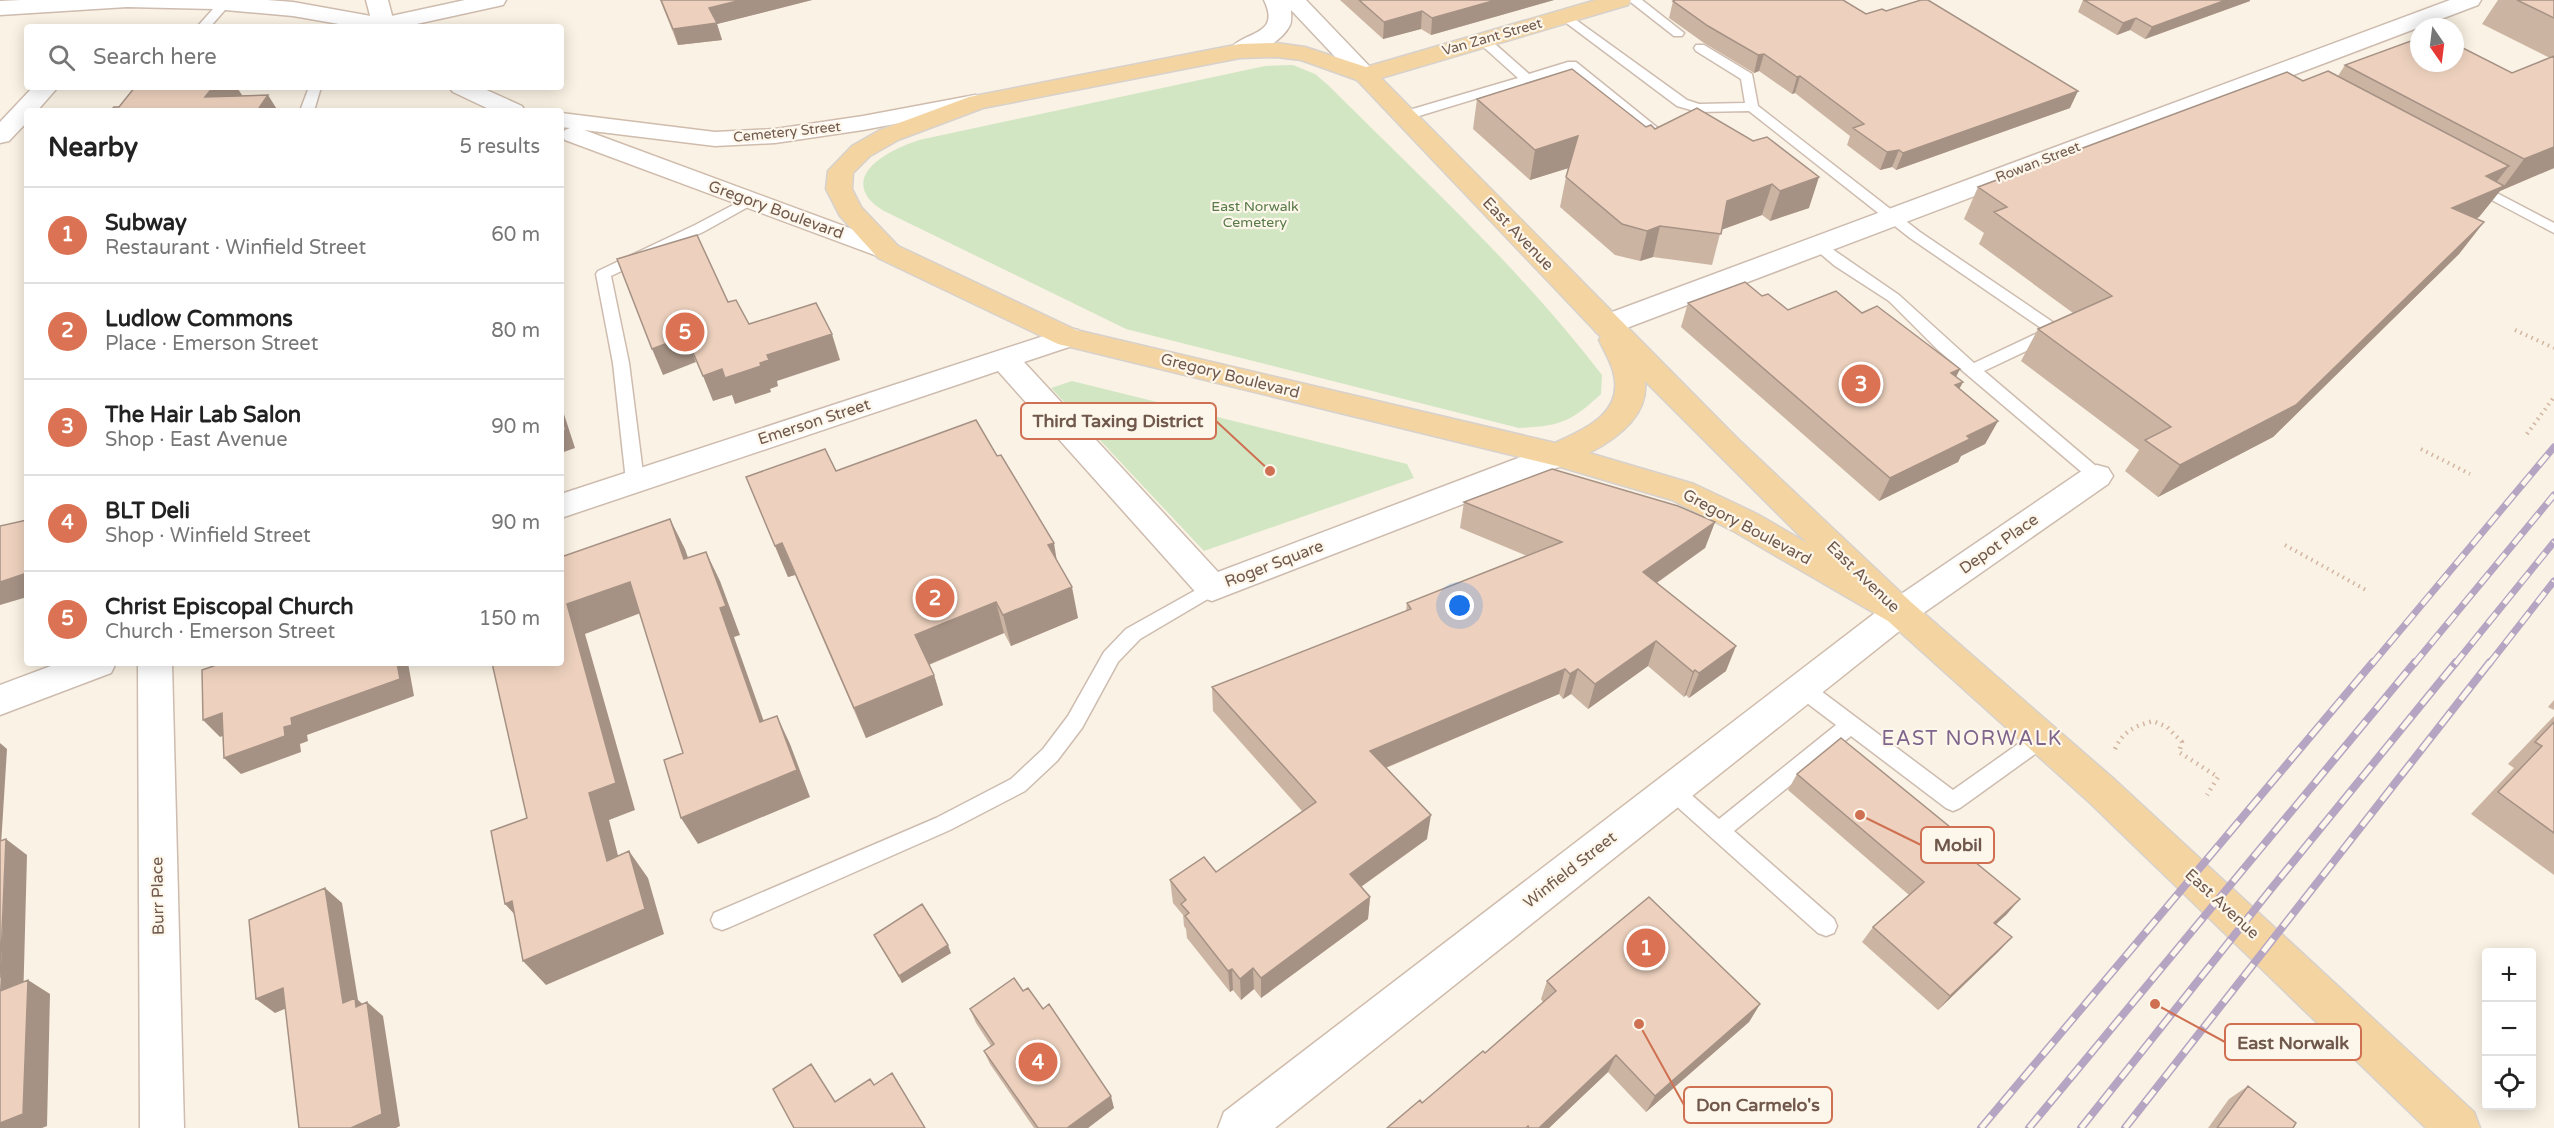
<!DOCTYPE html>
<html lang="en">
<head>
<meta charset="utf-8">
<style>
	body { margin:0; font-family:"Varela Round",sans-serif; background:#f2f2f2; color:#222 }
	.controls { position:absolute; right:18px; bottom:18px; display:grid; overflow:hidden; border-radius:6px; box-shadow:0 3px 15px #0003 }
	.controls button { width:54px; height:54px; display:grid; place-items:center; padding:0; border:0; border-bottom:2px solid #e0e0e0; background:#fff; color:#222; font:30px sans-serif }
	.compass { position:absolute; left:2410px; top:18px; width:54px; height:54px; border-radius:50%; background:#fff; box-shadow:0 3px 15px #0003; rotate:166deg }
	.you { position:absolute; left:1460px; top:606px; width:21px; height:21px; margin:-15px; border:4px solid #fff; border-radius:50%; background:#1a73e8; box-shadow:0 0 0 9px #1a73e833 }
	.badge { display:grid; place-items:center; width:39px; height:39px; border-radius:50%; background:#da7253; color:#fff; font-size:20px; font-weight:700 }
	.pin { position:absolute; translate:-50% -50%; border:3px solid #fff; box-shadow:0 2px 6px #0006 }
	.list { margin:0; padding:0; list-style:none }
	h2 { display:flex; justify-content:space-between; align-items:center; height:78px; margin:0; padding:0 24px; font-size:26px }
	h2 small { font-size:20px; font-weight:400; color:#767676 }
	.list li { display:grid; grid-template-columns:39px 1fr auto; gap:18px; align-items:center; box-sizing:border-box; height:96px; padding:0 24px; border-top:2px solid #e0e0e0 }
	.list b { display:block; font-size:22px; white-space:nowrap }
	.list p { margin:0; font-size:20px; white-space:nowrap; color:#767676 }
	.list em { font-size:20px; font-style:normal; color:#767676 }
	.icon { flex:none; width:33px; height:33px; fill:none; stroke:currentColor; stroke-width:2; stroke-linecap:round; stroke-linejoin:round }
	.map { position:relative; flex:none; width:2554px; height:1128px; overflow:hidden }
	.search { position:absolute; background:#fff; box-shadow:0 3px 15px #0003; left:24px; top:24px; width:540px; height:66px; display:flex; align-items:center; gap:15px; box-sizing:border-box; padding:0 21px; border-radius:6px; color:#767676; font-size:22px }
	.panel { position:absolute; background:#fff; box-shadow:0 3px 15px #0003; left:24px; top:108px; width:540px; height:558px; border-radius:6px }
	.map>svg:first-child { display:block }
	.green { fill:#d2e6c4 }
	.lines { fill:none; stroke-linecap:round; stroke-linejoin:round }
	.lane-casing { stroke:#cdbcaf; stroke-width:3 }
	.street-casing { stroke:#cdbcaf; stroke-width:3 }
	.secondary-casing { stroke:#cfbcac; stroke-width:3 }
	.primary-casing { stroke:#d7d1cd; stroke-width:3 }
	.path-far1 { stroke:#d2b5a2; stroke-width:4; stroke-dasharray:1.5 4.5; stroke-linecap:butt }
	.path { stroke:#d2b5a2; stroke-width:4.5; stroke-dasharray:1.5 5; stroke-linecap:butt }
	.lane { fill:#fff; fill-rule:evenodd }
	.street { fill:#fff; fill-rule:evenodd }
	.secondary { fill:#fff; fill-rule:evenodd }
	.primary { fill:#f4d5a2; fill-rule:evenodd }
	.rail-far1-casing { stroke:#b5a4c2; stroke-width:7 }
	.rail-casing { stroke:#b5a4c2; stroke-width:8 }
	.rail-far1 { stroke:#fdf6ea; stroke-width:4.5; stroke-dasharray:13; stroke-linecap:butt }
	.rail { stroke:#fdf6ea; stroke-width:5; stroke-dasharray:16; stroke-linecap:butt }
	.wall { fill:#ccb4a3 }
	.shaded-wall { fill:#a69285 }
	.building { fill:#edd1be; stroke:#a69285; stroke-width:1.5 }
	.labels { text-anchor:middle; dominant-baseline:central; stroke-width:4.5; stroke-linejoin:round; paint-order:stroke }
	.far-street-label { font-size:14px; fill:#70594c; stroke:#fdf6ea }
	.far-park-label { font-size:14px; fill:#577a48; stroke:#fdf6ea }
	.street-label { font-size:16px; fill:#70594c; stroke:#fdf6ea }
	.quarter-label { font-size:20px; letter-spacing:1.5px; fill:#7f648c; stroke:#fdf6ea }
	.leader { fill:none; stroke:#cf7052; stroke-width:2 }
	.callout-dot { fill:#cf7052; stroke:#fdf6ea; stroke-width:2 }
	.callout { fill:#fdf6ea; stroke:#cf7052; stroke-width:2 }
	.callout-label { font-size:18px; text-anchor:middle; font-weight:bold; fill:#70594c }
</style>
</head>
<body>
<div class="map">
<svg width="2554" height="1128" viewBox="0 0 2554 1128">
	<rect width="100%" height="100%" fill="#faf2e4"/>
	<!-- green -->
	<path class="green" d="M1293 65 1315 74 1328 85C1422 179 1521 269 1602 375L1601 394C1571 422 1560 426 1519 428L1126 329 884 211C879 208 873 204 869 199 846 169 898 147 919 140L1265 66Z
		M1072 381 1407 464 1414 478 1204 551 1051 388Z"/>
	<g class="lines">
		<!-- lane casing -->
		<g class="lane-casing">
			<path id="lane" d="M221 0H227L231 3 210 27H197Z
				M1628 0H1642L1684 33 1682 36H1674Z
				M1565 12 1687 100 1699 104 1745 103 1741 79 1696 51 1694 48 1696 45H1704L1752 74 1758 106 1920 232 2060 327 2063 331 2060 335 1984 371 2103 472 2106 476 2103 480 2097 482 2091 480 1938 350 1889 301 1835 266 1810 245 1812 242H1822L1899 295 1974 363 2044 330 1910 238 1749 111 1698 112 1677 106 1561 19V13Z
				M1483 36 1487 37 1529 74 1568 62H1576L1664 133 1662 136H1652L1570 70 1409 119H1399L1397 116 1399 113 1518 78 1479 43 1477 40Z
				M309 87H321L314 111H300Z
				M2474 181 2554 223V233L2469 188 2467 185Z
				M750 196 755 197 757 200 755 203 705 231 611 276 629 363 644 481 641 485 635 487 629 485 626 481 613 363 596 274 598 271 695 225Z
				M1212 581 1218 583 1221 588 1218 593 1140 639 1118 662 1082 728 1057 761 1025 791 950 830 730 927 722 930 714 927 711 920 714 913 936 818 1011 779 1043 749 1068 716 1104 652 1126 629Z
				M1802 680 1809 682 1953 790 2035 732 2042 730 2049 732 2052 738 2049 744 1960 808 1953 811 1946 808 1851 736 1734 831 1834 919 1837 926 1834 933 1826 936 1818 933 1665 796 1662 790 1665 784 1672 781 1679 784 1719 819 1836 725 1795 694 1792 688 1795 682Z"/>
		</g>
		<!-- street casing -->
		<g class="street-casing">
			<path id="street" d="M21 0H267L293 2 382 18 465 0H506L503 5 403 27H356L293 16 214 9 127 7 0 15V1Z
				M1264 0H1306L1373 70 1377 75 1373 80 1365 82 1357 80 1291 10C1291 14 1292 20 1290 25 1282 42 1250 60 1232 56L1228 51C1243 30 1282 37 1264 0Z
				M2450 0H2481L2478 5 1616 332 1606 334 1596 332 1592 325 1596 318Z
				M33 87H58L37 111H27V122L9 141 0 143V122Z
				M1068 328 1078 330 1082 337 1078 344 1024 362 1218 572 1547 447 1558 444 1569 447 1573 455 1569 463 1212 601 1200 597 998 371 561 518V494Z
				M2097 465 2108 468 2113 476 2108 484 1912 621 1900 625 1888 621 1883 612 1888 603 2086 468Z
				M59 663H116L111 673 0 715V685Z
				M138 663H172L184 1128H140Z"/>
		</g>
		<!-- secondary casing -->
		<g class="secondary-casing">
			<path id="secondary" d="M366 0H388L395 27H373Z
				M449 87H480L522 106 525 111H493L453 92Z
				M975 95 983 97 987 102 983 107 863 130 775 143 715 146 584 130 898 246 901 252 898 258 888 260 565 140 562 135 565 130 570 128 561 127V113L715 132 775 129 863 116Z
				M1900 599 1912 603 1917 612 1912 621 1275 1128H1218L1224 1112 1888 603Z"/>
		</g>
		<!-- primary casing -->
		<g class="primary-casing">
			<path id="primary" d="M1596 0H1631L1628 5 1381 78 1738 439 1912 603 2115 780 2474 1112 2480 1128H2426L2089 802 1888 621 1735 532 1672 500 1557 466 1058 344 878 258 840 216 826 189 828 171 852 146 880 130 969 97 1240 44 1276 43 1305 47 1366 67ZM1276 57 1301 60 1357 80 1601 337 1599 340C1604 351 1612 363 1614 375 1623 414 1584 429 1555 443L1076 330 898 246 861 207 852 189 853 173 870 156 898 140 983 108 1240 58ZM1645 381 1807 543 1757 514 1694 484 1589 453C1616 439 1649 416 1645 381Z"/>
		</g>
		<!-- path-far1 -->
		<path class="path-far1" d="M2515 330 2554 348
			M2527 434 2554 397
			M2421 449 2470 474
			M2285 545 2366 590"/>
		<!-- path -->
		<path class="path" d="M2115 749C2123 731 2135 726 2153 721L2167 727 2182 742 2179 752 2218 777 2207 795"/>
		<!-- lane -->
		<use href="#lane" class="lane"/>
		<!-- street -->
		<use href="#street" class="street"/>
		<!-- secondary -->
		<use href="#secondary" class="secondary"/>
		<!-- primary -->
		<use href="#primary" class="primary"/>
		<!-- rail-far1 casing -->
		<g class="rail-far1-casing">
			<path id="rail-far1" d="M2372 664 2554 447
				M2414 664 2554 495
				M2455 664 2554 542
				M2489 664 2554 581"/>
		</g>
		<!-- rail casing -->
		<g class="rail-casing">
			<path id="rail" d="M1981 1128 2373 662
				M2029 1128 2415 662
				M2081 1128 2271 889 2456 662
				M2125 1128 2490 662"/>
		</g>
		<!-- rail-far1 -->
		<use href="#rail-far1" class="rail-far1"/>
		<!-- rail -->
		<use href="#rail" class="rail"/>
	</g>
	<!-- wall -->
	<path class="wall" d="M660 0H812L717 24 722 40 678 45Z
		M1340 0H1554L1431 35 1421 29 1383 39Z
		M2083 0H2250V1L2145 39 2130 30 2117 35 2078 12Z
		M2498 0H2554V168L2500 191 2479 217 2476 219 2484 222 2459 254 2273 437 2158 497 2125 471 2139 450 2021 361 2038 329 2073 313 1979 244 1984 233 1964 219 1978 187 2303 81 2338 76 2345 65 2512 73 2550 58 2482 24Z
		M1673 1 1866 14 2070 108 1896 170 1892 167 1880 170 1847 145 1850 136 1795 93 1792 94 1759 71 1754 73 1704 43 1669 18Z
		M1477 99 1655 129 1697 108 1809 208 1770 221 1762 215 1721 230 1712 265 1653 257 1640 261 1615 255 1560 207 1566 177 1568 168 1530 180 1473 129Z
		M1762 296 1788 310 1862 313 1960 369 1956 377 1963 382 1959 388 1998 421 1985 444 1961 456 1958 462 1879 501 1681 327 1688 303Z
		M836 471 1057 560 1078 618 1011 646 1004 633 929 665 934 675 943 705 866 738 795 575 788 577 746 477Z
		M1464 502 1715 522 1705 548 1657 583 1726 671 1689 698 1686 695 1684 697 1648 666 1588 709 1571 694 1563 699 1559 694 1386 768 1427 839 1361 887 1370 897 1368 919 1261 998 1254 989 1241 1000 1233 990 1230 992 1187 938 1186 929 1184 926 1183 915 1173 903 1170 880 1216 872 1302 811 1213 711 1212 687 1406 611 1407 603 1527 556 1460 528Z
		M2554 700V710L2548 707Z
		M2554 716V875L2471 814 2514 768 2508 764Z
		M1797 774 1943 836 2007 914 1996 924 2012 937 1998 952 1938 1010 1862 942 1873 927 1909 895 1788 790Z
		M874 935 951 953 902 983Z
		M1547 981 1760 1004 1749 1022 1646 1112 1608 1072 1549 1128H1387L1422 1103 1485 1053 1543 1002 1541 999Z
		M1023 991 1043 1009 1114 1108 1088 1128H1034L990 1064 984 1051 991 1046 976 1023 970 1009Z
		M2248 1086 2293 1128H2208L2229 1099Z"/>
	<!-- shaded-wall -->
	<path class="shaded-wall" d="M741 0H812L717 24 722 40 678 45 673 29 709 8Z
		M1496 0H1554L1431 35 1432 18Z
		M2226 0H2250V1L2145 39 2152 27Z
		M1422 11 1421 29 1383 39 1384 22Z
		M2136 18 2130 30 2117 35 2123 23Z
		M1764 54 1759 71 1754 73 1758 55Z
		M1800 76 1795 93 1792 94 1797 77Z
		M213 87H240L238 89 242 95 230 111 205 97Z
		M2078 91 2070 108 1896 170 1903 153Z
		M268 95 278 111H257Z
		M1578 136 1572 167 1530 180 1535 150Z
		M2554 147V168L2500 191 2479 217 2428 240 2452 208 2486 176 2509 166 2488 193 2504 186 2524 159Z
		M1899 150 1892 167 1880 170 1887 152Z
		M1819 177 1809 208 1770 221 1780 191Z
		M1772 184 1762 215 1718 231 1727 201Z
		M2484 222 2459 254 2273 437 2158 497 2180 465Z
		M1660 226 1653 257 1640 261 1647 231Z
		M832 334 840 360 777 381 778 386 770 389 771 392 735 404 732 395 713 401 703 376 722 369 760 363 767 355Z
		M686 336 696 362 663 375 652 349Z
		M1960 369 1948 392 1951 373Z
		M1963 382 1951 405 1955 385Z
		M561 405 575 448 561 453Z
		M1998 421 1985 444 1961 456 1958 462 1879 501 1890 478 1967 436Z
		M670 519 685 549 699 589 684 559Z
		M1715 522 1705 548 1635 598 1643 572Z
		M782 543 795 575 788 577 775 546Z
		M1054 543 1059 574 1048 545Z
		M706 552 720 581 740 635 734 637 774 750 760 722 720 608Z
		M27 573V597L0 605V582Z
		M630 582 646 611 585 634 635 810 609 820 626 887 607 861 589 793 567 604Z
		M1072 587 1078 618 1011 646 1003 615Z
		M996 602 1004 633 925 666 915 635Z
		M1656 641 1648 666 1588 709 1595 684Z
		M1736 646 1726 671 1689 698 1699 673Z
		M397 663H408L414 696 307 735 308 741 300 744 301 752 241 774 224 758 284 727 291 718Z
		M1565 669 1559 694 1368 775 1370 751Z
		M1578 669 1571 694 1563 699 1570 674Z
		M1695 670 1686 695 1684 697 1693 672Z
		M934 675 943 705 866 738 854 708Z
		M222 713 239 730 220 737 203 720Z
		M777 716 790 744 810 797 698 844 681 818Z
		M0 743 7 749 0 861Z
		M1431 815 1427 839 1348 896 1350 874Z
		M6 839 27 855 23 1005 0 991Z
		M629 851 648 878 664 934 546 985 523 961Z
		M325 888 342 903 358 1000 367 1008V1002L383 1016 400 1126 396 1128H351L343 1003Z
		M1370 897 1368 919 1261 998V978Z
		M2020 899 2007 914 1981 938 1994 923Z
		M512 901 528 929 505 904Z
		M2012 937 1998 952 1938 1010 1950 996Z
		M948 945 951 953 902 983 899 976Z
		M1253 968 1254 989 1241 1000 1240 979Z
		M1232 969 1233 990 1230 992 1228 971Z
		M28 980 50 994 47 1126 42 1128H0V1123Z
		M283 988 301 1002 275 1013 256 999Z
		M1760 1004 1749 1022 1646 1112 1655 1096Z
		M1616 1055 1608 1072 1549 1128H1539Z
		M1111 1096 1114 1108 1088 1128H1067Z"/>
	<!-- building -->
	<path class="building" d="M661 0H741L709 8 717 23 673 29Z
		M1359 0H1496L1432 18 1422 11 1384 22Z
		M1675 0H1843L1866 14 1882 9 1886 11 1921 0H1928L2078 91 1903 153 1899 150 1887 152 1853 128 1864 124 1800 76 1797 77 1764 54 1758 55 1708 26 1673 1Z
		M2084 0H2226L2152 27 2136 18 2123 23Z
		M2517 0H2554V18Z
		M2419 38V63H2455V44L2512 73 2554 56V147L2524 159 2345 65Z
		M1572 69 1646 127 1651 125 1655 129 1697 108 1753 141 1767 137 1819 177 1780 191 1772 184 1727 201 1721 234 1660 226 1647 231 1622 224 1566 177 1578 136 1535 150 1477 99Z
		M2328 71 2509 166 2486 176 2504 186 2452 208 2484 222 2296 405 2180 465 2145 440 2171 427 2038 329 2112 296 1994 212 2007 207 1978 187 2287 72 2303 81Z
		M135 87H213L205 97 268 95 257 111H110L114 107H119Z
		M697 235 728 302 736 300 749 324 816 303 832 334 767 355 769 360 760 363 761 366 725 378 722 369 703 376 686 336 652 349 617 259Z
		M1745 282 1762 296 1768 294 1788 310 1836 291 1862 313 1877 306 1960 369 1951 373 1963 382 1955 385 1998 421 1967 436 1970 439 1890 478 1688 303Z
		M561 415 566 430 561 431Z
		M976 420 997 456 1001 455 1054 543 1048 545 1072 587 1003 615 996 602 915 635 934 675 854 708 782 543 775 546 746 477 825 449 836 471Z
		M1552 469 1678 506 1715 522 1643 572 1736 646 1699 673 1695 670 1693 672 1656 641 1595 684 1578 669 1570 674 1565 669 1370 751 1431 815 1350 874 1370 897 1261 978 1253 968 1240 979 1232 969 1228 971 1185 916 1189 913 1181 904 1186 900 1170 880 1204 857 1216 872 1316 802 1212 687 1411 609 1407 603 1562 542 1464 502Z
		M670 519 684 559 706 552 726 606 720 608 760 722 777 716 797 770 681 818 664 760 683 753 630 582 567 604 616 783 589 793 607 861 629 851 645 909 523 961 512 901 505 904 491 831 527 818 492 663H561V557Z
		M27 520V573L0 582V526Z
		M222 663H397L400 679 291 718 292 725 284 727 285 736 224 758 222 713 203 720 202 670Z
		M2554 722V833L2498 792 2542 746 2535 742Z
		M1841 738 1950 827 1941 834 2020 899 1994 923 2012 937 1950 996 1873 927 1924 882 1797 774Z
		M6 839 0 978V841Z
		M325 888 343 1003 355 998 356 1007 367 1002 382 1114 351 1128H299L283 988 256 999 249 920Z
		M1649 897 1760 1004 1655 1096 1616 1055 1539 1128H1529L1528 1126 1526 1128H1387L1420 1100 1422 1103 1483 1051 1485 1053 1556 991 1547 981Z
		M922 904 948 945 899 976 874 935Z
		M1014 978 1023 991 1028 988 1043 1009 1049 1004 1111 1096 1067 1128H1038L984 1051 994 1044 970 1009Z
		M28 980 23 1114 0 1123V991Z
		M811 1064 835 1102 870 1079 874 1085 892 1073 925 1128H794L773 1089Z
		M2248 1086 2296 1123 2293 1128H2217Z"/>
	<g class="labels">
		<!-- far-street labels -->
		<g class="far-street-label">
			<text transform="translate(1492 37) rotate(-16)">Van Zant Street</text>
			<text transform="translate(787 132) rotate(-6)">Cemetery Street</text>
			<text transform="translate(2038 162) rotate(-21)">Rowan Street</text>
		</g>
		<!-- far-park labels -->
		<g class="far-park-label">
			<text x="1255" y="206">East Norwalk<tspan x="1255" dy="16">Cemetery</tspan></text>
		</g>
		<!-- street labels -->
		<g class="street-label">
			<text transform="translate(776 210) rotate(20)">Gregory Boulevard</text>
			<text transform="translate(1518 234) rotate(46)">East Avenue</text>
			<text transform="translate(1230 376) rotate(14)">Gregory Boulevard</text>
			<text transform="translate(814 422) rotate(-18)">Emerson Street</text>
			<text transform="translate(1747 527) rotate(28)">Gregory Boulevard</text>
			<text transform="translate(1999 544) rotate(-35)">Depot Place</text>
			<text transform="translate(1274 564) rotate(-21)">Roger Square</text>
			<text transform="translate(1863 577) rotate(44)">East Avenue</text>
			<text transform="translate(1570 870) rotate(-38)">Winfield Street</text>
			<text transform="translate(158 896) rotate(-91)">Burr Place</text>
			<text transform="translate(2222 904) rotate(43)">East Avenue</text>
		</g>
		<!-- quarter labels -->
		<g class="quarter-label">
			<text x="1972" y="739">EAST NORWALK</text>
		</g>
	</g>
	<!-- callouts -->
	<path class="leader" d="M1270 471L1216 421M1860 815L1921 845M2155 1004L2225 1042M1639 1024L1684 1105"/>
	<g class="callout-dot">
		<circle cx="1270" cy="471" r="6"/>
		<circle cx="1860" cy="815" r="6"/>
		<circle cx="2155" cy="1004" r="6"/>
		<circle cx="1639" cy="1024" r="6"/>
	</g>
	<g class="callout">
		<rect x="1021" y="403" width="195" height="36" rx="6"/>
		<rect x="1921" y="827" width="73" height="36" rx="6"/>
		<rect x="2225" y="1024" width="136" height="36" rx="6"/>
		<rect x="1684" y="1087" width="148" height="36" rx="6"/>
	</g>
	<g class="callout-label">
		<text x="1118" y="427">Third Taxing District</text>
		<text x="1958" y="851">Mobil</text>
		<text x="2293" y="1049">East Norwalk</text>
		<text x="1758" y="1111">Don Carmelo's</text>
	</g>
</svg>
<div class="controls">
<button>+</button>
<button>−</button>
<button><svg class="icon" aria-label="locate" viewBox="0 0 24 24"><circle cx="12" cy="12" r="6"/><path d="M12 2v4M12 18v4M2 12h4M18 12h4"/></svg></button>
</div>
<svg class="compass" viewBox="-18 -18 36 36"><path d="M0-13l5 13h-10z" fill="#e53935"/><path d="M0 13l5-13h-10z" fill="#767676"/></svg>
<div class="you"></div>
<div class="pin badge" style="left:1646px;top:948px">1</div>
<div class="pin badge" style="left:935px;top:598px">2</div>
<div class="pin badge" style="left:1861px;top:384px">3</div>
<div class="pin badge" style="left:1038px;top:1062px">4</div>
<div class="pin badge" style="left:685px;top:332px">5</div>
<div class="search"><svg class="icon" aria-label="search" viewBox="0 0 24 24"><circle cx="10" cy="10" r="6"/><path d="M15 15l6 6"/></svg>Search here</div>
<section class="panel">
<h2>Nearby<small>5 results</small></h2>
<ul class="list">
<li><span class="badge">1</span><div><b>Subway</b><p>Restaurant · Winfield Street</p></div><em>60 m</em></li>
<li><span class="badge">2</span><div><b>Ludlow Commons</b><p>Place · Emerson Street</p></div><em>80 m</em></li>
<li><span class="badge">3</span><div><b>The Hair Lab Salon</b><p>Shop · East Avenue</p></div><em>90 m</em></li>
<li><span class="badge">4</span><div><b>BLT Deli</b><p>Shop · Winfield Street</p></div><em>90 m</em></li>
<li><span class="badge">5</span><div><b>Christ Episcopal Church</b><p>Church · Emerson Street</p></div><em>150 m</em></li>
</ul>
</section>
</div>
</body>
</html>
